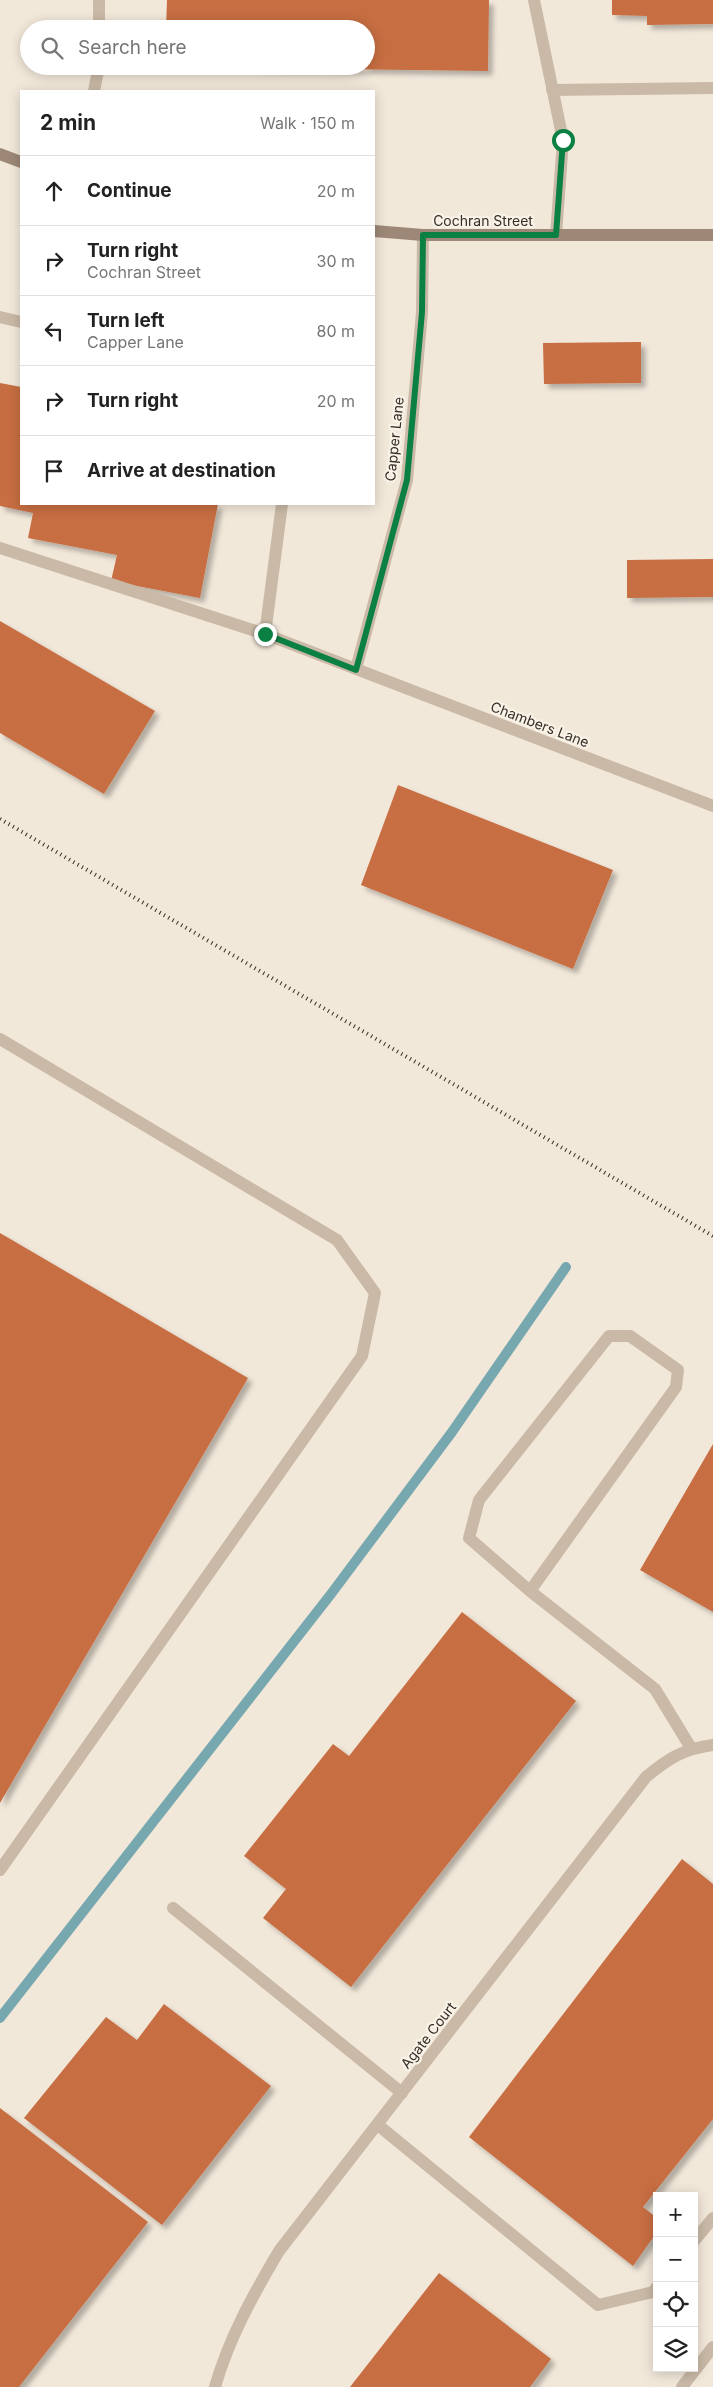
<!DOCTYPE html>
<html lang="en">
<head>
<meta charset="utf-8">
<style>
	body { margin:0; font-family:Inter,sans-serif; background:#f6f6f6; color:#222 }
	.controls { position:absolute; right:15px; bottom:15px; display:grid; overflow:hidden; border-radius:0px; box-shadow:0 2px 12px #0003 }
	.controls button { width:45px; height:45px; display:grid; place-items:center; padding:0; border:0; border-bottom:1px solid #e0e0e0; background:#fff; color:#222; font:25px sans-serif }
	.stop { position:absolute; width:15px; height:15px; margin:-11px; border:4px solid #0b8043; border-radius:50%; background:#fff }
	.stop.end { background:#0b8043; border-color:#fff; box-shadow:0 1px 5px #0008 }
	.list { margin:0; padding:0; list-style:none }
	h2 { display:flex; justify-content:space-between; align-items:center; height:65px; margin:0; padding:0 20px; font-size:21px }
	h2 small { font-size:16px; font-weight:400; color:#767676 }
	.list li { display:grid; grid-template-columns:32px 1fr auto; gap:15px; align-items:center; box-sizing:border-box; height:70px; padding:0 20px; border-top:1px solid #e0e0e0 }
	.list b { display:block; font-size:19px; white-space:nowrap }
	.list p { margin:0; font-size:16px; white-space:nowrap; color:#767676 }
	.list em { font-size:16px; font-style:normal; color:#767676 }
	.icon { flex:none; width:28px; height:28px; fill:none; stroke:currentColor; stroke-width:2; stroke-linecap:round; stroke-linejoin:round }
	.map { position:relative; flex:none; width:713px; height:2387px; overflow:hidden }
	.search { position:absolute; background:#fff; box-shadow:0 2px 12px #0003; left:20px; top:20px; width:355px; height:55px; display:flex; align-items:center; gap:12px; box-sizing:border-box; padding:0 18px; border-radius:28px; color:#767676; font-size:19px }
	.panel { position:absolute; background:#fff; box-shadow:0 2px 12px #0003; left:20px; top:90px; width:355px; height:415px; border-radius:0px }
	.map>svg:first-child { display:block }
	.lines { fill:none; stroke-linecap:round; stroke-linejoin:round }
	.stream { stroke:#78a8af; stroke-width:10 }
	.building { fill:#c76e43; filter:url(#shadow) }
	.service { stroke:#cab9a6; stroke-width:12 }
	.minor { stroke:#cab9a6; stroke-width:12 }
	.secondary { stroke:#9d8877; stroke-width:12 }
	.rail { stroke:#352d27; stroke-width:4; stroke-dasharray:1 4; stroke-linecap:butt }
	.route { stroke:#0b8043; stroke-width:6 }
	.labels { text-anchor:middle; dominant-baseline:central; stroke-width:4.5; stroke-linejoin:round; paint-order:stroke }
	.street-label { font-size:14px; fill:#352d27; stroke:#f9f2e6 }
</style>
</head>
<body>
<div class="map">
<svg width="713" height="2387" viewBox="0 0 713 2387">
	<defs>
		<filter id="shadow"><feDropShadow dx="4.5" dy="4.5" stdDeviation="2.5" flood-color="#0004"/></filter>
	</defs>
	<rect width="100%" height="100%" fill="#f2e8da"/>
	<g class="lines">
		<!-- stream -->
		<path class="stream" d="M0 2018 331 1594 452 1432 566 1267"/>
	</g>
	<!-- building -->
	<path class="building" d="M167 0H489L488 71 259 68V66H366V29H166Z
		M612 0H713V24L647 25V16L612 15Z
		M641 342V383L544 384 543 343Z
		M0 383 21 387V504H218L200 598 111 581 117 555 28 538 33 513 0 506Z
		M713 559V597L627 598V560Z
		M0 621 155 711 104 794 0 733Z
		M398 785 613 870 573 969 361 885Z
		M0 1233 248 1378 0 1803Z
		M713 1444V1612L640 1570Z
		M462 1612 576 1701 351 1987 263 1918 286 1889 244 1856 333 1744 349 1756Z
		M682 1859 713 1884V2119L643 2207 657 2218V2232L633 2266 469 2137Z
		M164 2004 271 2086 162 2225 24 2118 106 2017 137 2040Z
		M0 2108 148 2222 19 2387H0Z
		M439 2273 551 2359 530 2387H350Z"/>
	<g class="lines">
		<!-- service -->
		<path class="service" d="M534 0 563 140 556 235
			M99 29V0
			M552 90 713 88
			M94 91 99 66
			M0 317 21 322
			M0 548 265 634 356 669
			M265 634 282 504
			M0 1039 337 1240 375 1293 362 1356 0 1870
			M530 1591 469 1538 479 1500 609 1336H630L678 1370 676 1387 530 1591 655 1689 691 1748
			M173 1908 402 2093
			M378 2125 598 2305 653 2292 657 2287
			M694 2241 713 2218
			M682 2387 713 2347"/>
		<!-- minor -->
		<path class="minor" d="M423 235 422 312 407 480 356 669 713 806
			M215 2387C229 2338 253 2295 279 2251L646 1777C669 1758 683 1749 713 1745"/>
		<!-- secondary -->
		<path class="secondary" d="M0 154 21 162
			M374 231 423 235H713"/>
		<!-- rail -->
		<path class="rail" d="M0 819 713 1236"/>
	</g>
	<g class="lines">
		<!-- route -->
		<path class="route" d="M265 634 356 670 407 480 422 312 423 235H556L563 140"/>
	</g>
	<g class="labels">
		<!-- street labels -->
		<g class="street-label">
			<text x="483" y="220">Cochran Street</text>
			<text transform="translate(394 439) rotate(-84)">Capper Lane</text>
			<text transform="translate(540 724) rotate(21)">Chambers Lane</text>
			<text transform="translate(428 2035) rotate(-52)">Agate Court</text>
		</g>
	</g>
</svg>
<div class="controls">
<button>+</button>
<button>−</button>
<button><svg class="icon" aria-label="locate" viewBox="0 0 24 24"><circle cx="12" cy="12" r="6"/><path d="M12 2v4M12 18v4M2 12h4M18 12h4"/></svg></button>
<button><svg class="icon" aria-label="layers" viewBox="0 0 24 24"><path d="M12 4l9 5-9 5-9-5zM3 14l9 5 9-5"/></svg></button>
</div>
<div class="stop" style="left:563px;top:140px"></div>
<div class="stop end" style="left:265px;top:634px"></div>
<div class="search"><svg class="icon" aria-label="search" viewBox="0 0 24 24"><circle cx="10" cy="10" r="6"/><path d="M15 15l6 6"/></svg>Search here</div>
<section class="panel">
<h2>2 min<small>Walk · 150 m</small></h2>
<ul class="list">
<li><svg class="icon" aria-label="ahead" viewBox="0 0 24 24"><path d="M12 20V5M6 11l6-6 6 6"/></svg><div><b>Continue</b></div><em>20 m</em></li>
<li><svg class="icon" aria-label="right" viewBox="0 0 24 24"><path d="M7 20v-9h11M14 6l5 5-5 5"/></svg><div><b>Turn right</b><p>Cochran Street</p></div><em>30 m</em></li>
<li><svg class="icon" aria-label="left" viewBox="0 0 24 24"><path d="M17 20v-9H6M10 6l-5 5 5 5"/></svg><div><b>Turn left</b><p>Capper Lane</p></div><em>80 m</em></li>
<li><svg class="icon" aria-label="right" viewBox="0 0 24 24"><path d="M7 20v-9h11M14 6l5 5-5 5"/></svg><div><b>Turn right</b></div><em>20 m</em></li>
<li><svg class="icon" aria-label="arrive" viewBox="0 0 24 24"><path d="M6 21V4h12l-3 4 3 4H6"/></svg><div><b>Arrive at destination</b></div></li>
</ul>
</section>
</div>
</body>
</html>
